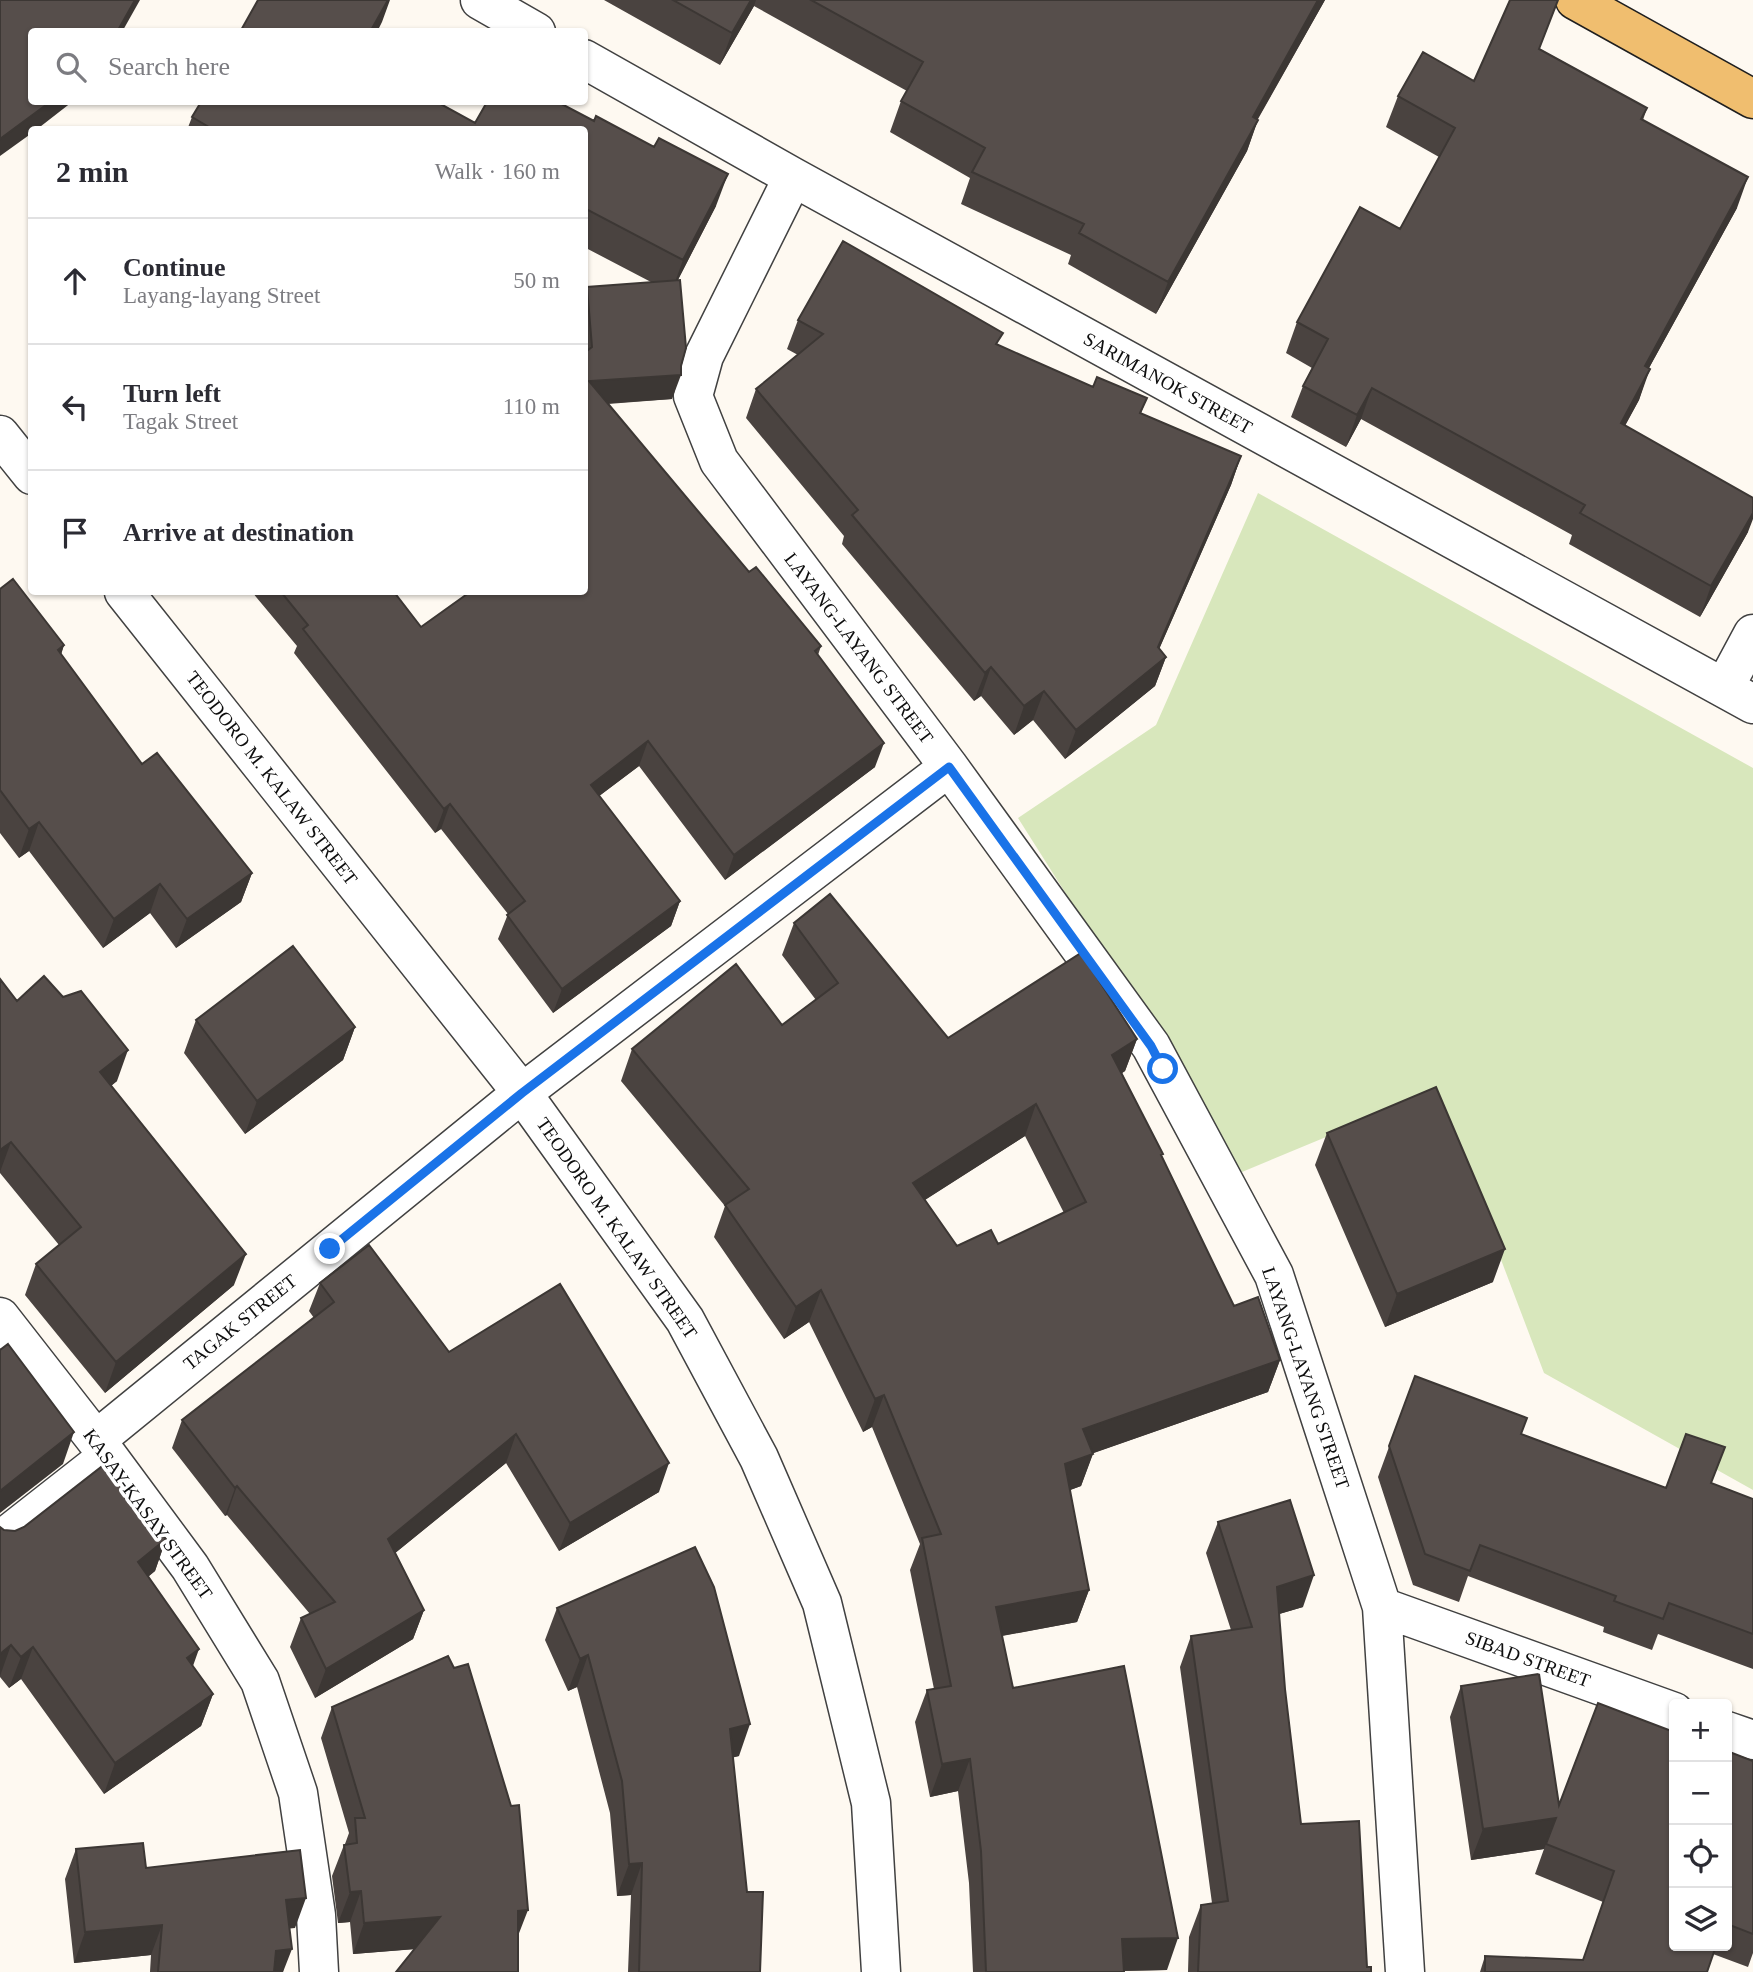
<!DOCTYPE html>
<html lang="en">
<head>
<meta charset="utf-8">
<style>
	body { margin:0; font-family:"Times New Roman",serif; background:#f7f7f7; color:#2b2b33 }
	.controls { position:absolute; right:21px; bottom:21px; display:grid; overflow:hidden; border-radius:7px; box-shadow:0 2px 5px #0004 }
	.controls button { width:63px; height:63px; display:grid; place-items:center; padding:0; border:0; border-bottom:2px solid #e1e1e2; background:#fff; color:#2b2b33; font:35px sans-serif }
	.stop { position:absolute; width:21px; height:21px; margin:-16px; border:5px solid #1a73e8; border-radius:50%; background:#fff }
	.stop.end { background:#1a73e8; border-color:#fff; box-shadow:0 2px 7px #0008 }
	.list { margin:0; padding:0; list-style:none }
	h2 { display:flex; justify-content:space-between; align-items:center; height:91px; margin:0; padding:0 28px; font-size:30px }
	h2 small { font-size:23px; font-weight:400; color:#7c7c81 }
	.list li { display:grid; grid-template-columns:46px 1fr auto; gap:21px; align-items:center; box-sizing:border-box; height:126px; padding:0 28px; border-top:2px solid #e1e1e2 }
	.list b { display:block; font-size:26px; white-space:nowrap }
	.list p { margin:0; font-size:23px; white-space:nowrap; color:#7c7c81 }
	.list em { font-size:23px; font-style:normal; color:#7c7c81 }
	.icon { flex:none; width:38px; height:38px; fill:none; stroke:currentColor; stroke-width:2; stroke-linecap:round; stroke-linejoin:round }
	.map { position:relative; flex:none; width:1753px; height:1972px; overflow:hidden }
	.search { position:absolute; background:#fff; box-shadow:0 2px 5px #0004; left:28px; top:28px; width:560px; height:77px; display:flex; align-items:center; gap:18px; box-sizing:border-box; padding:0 24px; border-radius:7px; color:#7c7c81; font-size:26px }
	.panel { position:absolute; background:#fff; box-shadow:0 2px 5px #0004; left:28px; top:126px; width:560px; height:469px; border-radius:7px }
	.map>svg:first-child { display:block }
	.green { fill:#d8e7bc }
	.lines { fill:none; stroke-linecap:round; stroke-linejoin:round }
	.minor-casing { stroke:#414141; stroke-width:41 }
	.major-casing { stroke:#1f1f1f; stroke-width:41 }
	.minor { stroke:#fff; stroke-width:38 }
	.major { stroke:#f0be6f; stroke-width:38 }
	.wall { fill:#4a4340; fill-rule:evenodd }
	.shaded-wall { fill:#3c3734 }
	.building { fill:#564e4b; stroke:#3c3734; stroke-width:2; fill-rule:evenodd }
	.route { stroke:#1a73e8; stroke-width:9 }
	.labels { text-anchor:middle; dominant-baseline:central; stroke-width:7; stroke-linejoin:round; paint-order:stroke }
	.street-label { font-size:19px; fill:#0e0e0e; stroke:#fff }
</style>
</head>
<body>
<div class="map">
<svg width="1753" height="1972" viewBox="0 0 1753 1972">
	<rect width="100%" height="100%" fill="#fef9f1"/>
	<!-- green -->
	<path class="green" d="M1258 493 1753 768V1490L1544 1373 1437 1091 1242 1172 1018 818 1156 725Z"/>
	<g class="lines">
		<!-- minor casing -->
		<g class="minor-casing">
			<path id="minor" d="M480 0 536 32
				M584 59 793 177 1753 704
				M793 177 704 356 693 396 719 461 949 767 1151 1046 1274 1275 1382 1607 1405 1972
				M0 435 32 475
				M124 592 522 1093 685 1320 759 1458 822 1603 871 1803 881 1972
				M1724 688 1753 634
				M0 1317 96 1440 190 1567 260 1681 298 1793 316 1915 319 1972
				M96 1440 522 1093 949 767
				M0 1541 107 1457
				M1382 1607 1674 1712
				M1727 1731 1753 1740"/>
		</g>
		<!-- major casing -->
		<g class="major-casing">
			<path id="major" d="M1575 0 1753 99"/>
		</g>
		<!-- minor -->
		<use href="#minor" class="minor"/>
		<!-- major -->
		<use href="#major" class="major"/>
	</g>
	<!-- wall -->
	<path class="wall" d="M604 0H1325L1258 119 1247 151 1156 314 1068 264 1071 255 961 204 970 178 890 132 901 101 907 91 754 6 720 65Z
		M1540 49 1647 108 1643 120 1737 208 1649 368 1639 400 1625 426 1748 532 1700 617 1569 544 1572 535 1361 419 1346 447 1291 417 1303 386 1312 368 1286 353 1297 322 1400 229 1439 157 1386 127 1398 96 1474 81Z
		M558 102 716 206 678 280 672 399 608 404 749 572 821 646 818 655 875 767 725 880 639 766 599 796 680 901 671 926 553 1013 498 939 508 914 441 829 435 833 294 653 297 646 252 592H394L421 627 584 592V294L587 287 651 282 584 247V130H187L192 117 475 123Z
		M798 320 998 345 1093 387 1147 398 1141 413 1241 456 1231 485 1159 649 1166 657 1155 686 1065 759 1033 720 1014 735 981 696 974 701 842 544 844 536 746 418 756 389 798 355 787 349Z
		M0 589 64 645 61 655 142 764 252 873 241 902 176 948 150 913 103 948 29 851 19 858 0 833Z
		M794 923 948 1038 1137 1039 1125 1071 1122 1073 1234 1306 1280 1360 1268 1392 1093 1453 1081 1486 1070 1490 1089 1590 1077 1622 1002 1636 1013 1688 1167 1970 1124 1971V1972H973L969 1883 958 1791 930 1797 915 1722 927 1690 934 1689 910 1570 920 1544 872 1427 863 1432 809 1322 784 1339 714 1237 725 1206 621 1081 632 1049 782 1025 816 1000 782 955ZM1025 1136 1064 1213 998 1244 957 1246 925 1200Z
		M0 979 17 1001 117 1081 111 1086 234 1285 105 1393 25 1295 36 1264 59 1245 0 1173Z
		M196 1020 355 1027 343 1060 245 1134 184 1053Z
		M1327 1133 1493 1282 1385 1327 1315 1165Z
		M320 1283 449 1352 659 1492 559 1551 506 1463 395 1553 424 1610 413 1639 315 1698 290 1647 301 1618 310 1614 227 1515 225 1516 172 1448 182 1420 314 1318 309 1311Z
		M1415 1376 1522 1434 1666 1488 1711 1483 1753 1499V1669L1658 1634 1652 1650 1603 1632 1604 1627 1468 1576 1459 1602 1413 1585 1378 1477Z
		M1218 1522 1303 1607 1279 1614 1285 1689 1301 1824 1367 1967 1371 1972H1188L1189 1937 1201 1905 1212 1903 1180 1667 1191 1636 1231 1630 1206 1553Z
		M0 1527 4 1530 166 1539 155 1571 148 1577 193 1666 213 1694 201 1726 104 1794 21 1679 9 1688 0 1677Z
		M557 1608 739 1756 733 1757 747 1892 760 1972H628L631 1895 617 1896 610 1813 577 1687 568 1691 545 1640Z
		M1461 1686 1559 1805 1598 1703 1674 1946H1727V1751L1753 1761V1953L1748 1967 1713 1954 1707 1972H1480L1485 1956 1583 1960 1603 1902 1535 1874 1544 1849 1471 1860 1450 1717Z
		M332 1707 414 1949 353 1954 350 1922 338 1923 332 1876 344 1845 345 1844 349 1833 321 1738Z
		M76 1849 146 1868 295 1928H289L283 1972H150L151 1955 74 1963 65 1879Z"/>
	<!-- shaded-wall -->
	<path class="shaded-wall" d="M135 0H140L122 32H117Z
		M388 0H390L382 22 377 32H370Z
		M751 0H756L754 6 720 65 732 33Z
		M1318 0H1325L1241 148 1253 117Z
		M50 102H72L36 130H32V133L0 156V139Z
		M1258 120 1247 151 1156 314 1168 282Z
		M728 174 716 206 671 293 683 260Z
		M1748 177 1737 208 1633 397 1645 366Z
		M1650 369 1639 400 1609 454 1621 423Z
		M681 375 672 399 584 405 589 381Z
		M1372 388 1361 419 1346 447 1357 415Z
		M1241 456 1231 485 1150 670 1166 657 1155 686 1065 759 1076 730 1158 647Z
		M1753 513V519L1748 532 1700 617 1711 586Z
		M64 645 54 674 58 650Z
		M991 667 981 696 974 701 985 673Z
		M1044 691 1033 720 1014 735 1024 706Z
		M648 741 639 766 582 809 591 785Z
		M884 743 875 767 725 880 734 855Z
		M450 804 441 829 435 833 444 809Z
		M39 822 29 851 19 858 29 829Z
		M252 873 241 902 176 948 187 919Z
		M160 884 150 913 103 948 114 919Z
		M680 901 671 926 553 1013 562 989Z
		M355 1027 343 1060 245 1134 257 1101Z
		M1137 1039 1125 1071 1101 1087 1112 1055Z
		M128 1050 117 1081 89 1103 100 1072Z
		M1036 1104 1025 1136 901 1215 913 1183Z
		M11 1142 0 1172V1150Z
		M1505 1249 1493 1282 1385 1327 1397 1294Z
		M246 1254 234 1285 105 1393 116 1362Z
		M821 1290 809 1322 784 1339 796 1307Z
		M1280 1360 1268 1392 1071 1461 1083 1429Z
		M884 1395 872 1427 863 1432 875 1399Z
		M74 1432 63 1464 0 1513V1491Z
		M516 1434 506 1463 378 1567 388 1539Z
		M1093 1454 1081 1486 1054 1496 1065 1464Z
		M669 1463 659 1492 559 1551 570 1523Z
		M237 1486 227 1515 225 1516 235 1488Z
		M166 1539 155 1571 126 1594 138 1562Z
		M1314 1575 1303 1607 1266 1618 1277 1587Z
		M1089 1590 1077 1622 984 1639 996 1607Z
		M424 1610 413 1639 315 1698 326 1669Z
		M11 1645 0 1676V1654Z
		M33 1647 21 1679 9 1688 21 1657Z
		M199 1649 188 1680 187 1658Z
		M588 1655 577 1687 568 1691 580 1659Z
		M213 1694 201 1726 104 1794 115 1763Z
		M750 1724 739 1756 719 1761 730 1729Z
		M970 1759 958 1791 930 1797 942 1764Z
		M1556 1818 1544 1849 1471 1860 1483 1829Z
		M642 1863 631 1895 617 1896 629 1864Z
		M361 1891 350 1922 338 1923 350 1892Z
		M306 1898 295 1928 275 1930 286 1900Z
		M528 1910 516 1941 518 1911Z
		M440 1917 429 1948 353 1954 364 1923Z
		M162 1925 151 1955 74 1963 85 1932Z
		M1178 1938 1167 1970 1111 1971 1122 1939Z
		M292 1949 283 1972H268L276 1951Z"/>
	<!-- building -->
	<path class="building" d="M0 0H135L117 32H32V102H50L0 139Z
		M258 0H388L370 32H240Z
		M673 0H751L732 33Z
		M811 0H1318L1253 117 1258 120 1168 282 1079 233 1084 224 972 172 985 148 901 101 923 62Z
		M1510 0H1558L1539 49 1647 108 1641 119 1748 177 1645 366 1650 369 1621 423 1753 498V513L1711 586 1580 513 1585 505 1372 388 1357 415 1303 386 1328 339 1297 322 1360 207 1400 229 1455 128 1398 96 1423 52 1474 81Z
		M201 102H437L475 123 487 102H558L594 121 596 116 654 147 659 138 728 174 683 260 584 208V130H214L192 117Z
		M843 241 1003 333 996 344 1093 387 1097 377 1147 398 1140 413 1241 456 1158 647 1166 657 1076 730 1044 691 1024 706 991 667 985 673 852 515 858 510 756 389 823 334 798 320Z
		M680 280 686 348 681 366V375L589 381 749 572 756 567 821 646 815 651 884 743 734 855 648 741 591 785 680 901 562 989 507 915 525 901 450 804 444 809 303 629 308 625 281 592H394L421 627 470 592H584V353L592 347 587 287Z
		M13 579 64 645 58 650 142 764 157 753 252 873 187 919 160 884 114 919 39 822 29 829 0 790V589Z
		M830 894 948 1038 1081 953 1137 1039 1112 1055 1163 1154 1161 1155 1234 1306 1258 1297 1280 1360 1083 1429 1093 1454 1065 1464 1089 1590 996 1607 1013 1688 1124 1666 1178 1938 1122 1939 1124 1972H986L981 1851 970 1759 942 1764 927 1690 951 1686 922 1538 941 1534 884 1395 875 1399 821 1290 796 1307 725 1205 749 1189 632 1049 736 964 782 1025 838 983 794 923ZM1036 1104 1086 1202 998 1244 991 1230 957 1246 913 1183Z
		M293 946 355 1027 257 1101 196 1020Z
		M44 976 63 997 81 991 128 1050 100 1072 246 1254 116 1362 36 1264 81 1227 11 1142 0 1150V979L17 1001Z
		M1436 1087 1505 1249 1397 1294 1327 1133Z
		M369 1245 449 1352 560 1284 669 1463 570 1523 516 1434 388 1539 424 1610 326 1669 301 1618 335 1602 237 1486 235 1488 182 1420 334 1302 320 1283Z
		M8 1344 74 1432 0 1491V1350Z
		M1415 1376 1527 1418 1521 1434 1666 1488 1686 1434 1725 1447 1711 1483 1753 1499V1634L1669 1603 1663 1619 1614 1601 1616 1596 1480 1545 1470 1571 1425 1554 1389 1446Z
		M105 1464 166 1539 138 1562 199 1649 187 1658 213 1694 115 1763 33 1647 21 1657 11 1645 0 1654V1527L4 1530 15 1531 24 1527Z
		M1290 1500 1314 1575 1277 1587 1285 1689 1301 1824 1359 1821 1367 1967H1371V1972H1198L1201 1905 1228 1901 1191 1636 1252 1627 1218 1522Z
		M695 1547 714 1587 750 1724 730 1729 747 1892H763L760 1972H639L642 1863 629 1864 622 1781 588 1655 580 1659 557 1608Z
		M448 1656 454 1668 468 1664 511 1806 519 1805 528 1910 518 1911V1972H396L440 1917 364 1923 361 1891 350 1892 344 1845 357 1843 355 1818H365L332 1707Z
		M1539 1674 1559 1805 1598 1703 1674 1732V1946H1716L1707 1972H1485V1956L1583 1960 1614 1871 1546 1844 1556 1818 1483 1829 1461 1686Z
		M1727 1751 1753 1761V1934L1727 1924Z
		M143 1843 146 1868 300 1850 306 1898 286 1900 292 1949 276 1951 274 1972H158L162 1925 85 1932 76 1849Z"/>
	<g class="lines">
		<!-- route -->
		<path class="route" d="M330 1249 522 1093 949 767 1151 1046 1163 1069"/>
	</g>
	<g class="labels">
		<!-- street labels -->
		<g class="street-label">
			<text transform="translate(1168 383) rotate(29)">SARIMANOK STREET</text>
			<text transform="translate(859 648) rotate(53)">LAYANG-LAYANG STREET</text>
			<text transform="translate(272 778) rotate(52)">TEODORO M. KALAW STREET</text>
			<text transform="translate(617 1228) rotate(55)">TEODORO M. KALAW STREET</text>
			<text transform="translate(240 1322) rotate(-39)">TAGAK STREET</text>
			<text transform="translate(1306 1378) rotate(71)">LAYANG-LAYANG STREET</text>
			<text transform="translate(148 1514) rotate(54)">KASAY-KASAY STREET</text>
			<text transform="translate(1528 1659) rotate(20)">SIBAD STREET</text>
		</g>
	</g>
</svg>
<div class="controls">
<button>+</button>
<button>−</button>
<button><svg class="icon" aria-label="locate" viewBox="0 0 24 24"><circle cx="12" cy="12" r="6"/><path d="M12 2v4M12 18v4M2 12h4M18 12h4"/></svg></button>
<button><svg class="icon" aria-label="layers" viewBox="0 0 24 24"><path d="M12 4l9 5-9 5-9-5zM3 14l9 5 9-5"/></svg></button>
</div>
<div class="stop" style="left:1163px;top:1069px"></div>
<div class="stop end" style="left:330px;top:1249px"></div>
<div class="search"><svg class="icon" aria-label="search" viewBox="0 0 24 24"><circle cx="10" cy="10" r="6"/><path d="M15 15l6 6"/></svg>Search here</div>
<section class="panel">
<h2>2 min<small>Walk · 160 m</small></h2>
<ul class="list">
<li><svg class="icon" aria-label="ahead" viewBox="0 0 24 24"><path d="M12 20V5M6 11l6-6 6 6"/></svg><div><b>Continue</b><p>Layang-layang Street</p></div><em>50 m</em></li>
<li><svg class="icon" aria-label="left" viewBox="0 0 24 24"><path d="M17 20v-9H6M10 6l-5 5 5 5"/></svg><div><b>Turn left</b><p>Tagak Street</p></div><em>110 m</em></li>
<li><svg class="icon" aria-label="arrive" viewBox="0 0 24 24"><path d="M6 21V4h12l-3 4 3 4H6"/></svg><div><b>Arrive at destination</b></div></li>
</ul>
</section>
</div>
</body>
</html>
